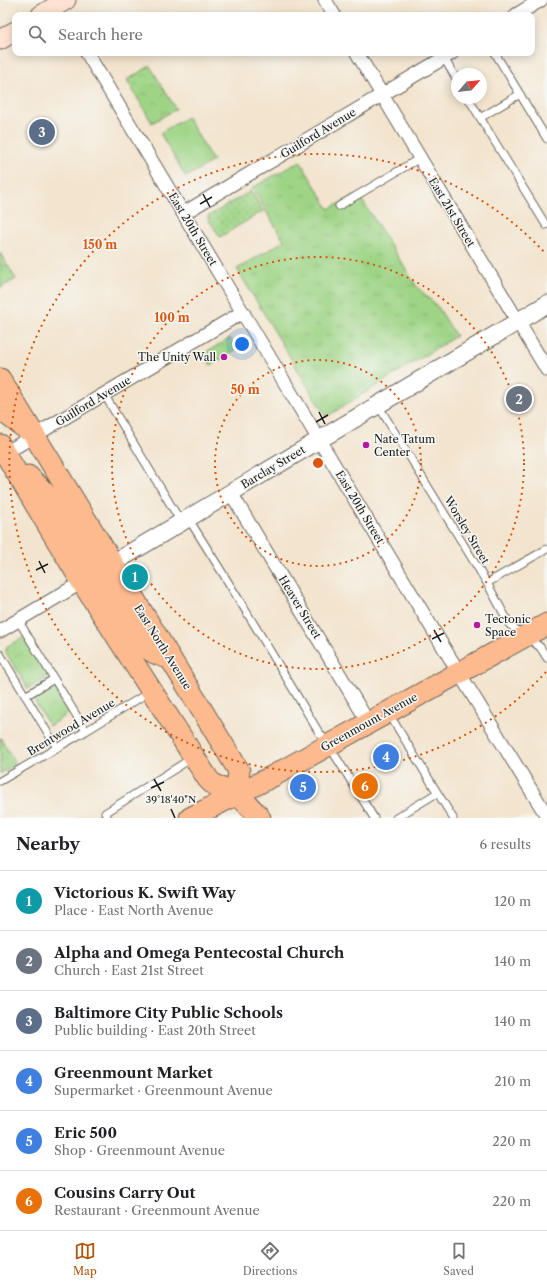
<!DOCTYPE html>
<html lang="en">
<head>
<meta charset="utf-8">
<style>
	body { margin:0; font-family:"Libre Caslon Text",serif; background:#f6f6f6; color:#202124 }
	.compass { position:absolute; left:451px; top:68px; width:36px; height:36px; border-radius:50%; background:#fff; box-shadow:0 2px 10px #0003; rotate:62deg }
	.you { position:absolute; left:242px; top:344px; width:14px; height:14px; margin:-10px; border:3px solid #fff; border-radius:50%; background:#1a73e8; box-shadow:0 0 0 6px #1a73e833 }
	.badge { display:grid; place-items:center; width:26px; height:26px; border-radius:50%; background:#b45309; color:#fff; font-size:13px; font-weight:700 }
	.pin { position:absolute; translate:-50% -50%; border:2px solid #fff; box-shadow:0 1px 4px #0006 }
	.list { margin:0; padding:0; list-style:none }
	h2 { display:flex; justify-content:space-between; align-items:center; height:52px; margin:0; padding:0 16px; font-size:17px }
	h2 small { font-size:13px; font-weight:400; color:#757577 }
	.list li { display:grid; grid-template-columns:26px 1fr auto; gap:12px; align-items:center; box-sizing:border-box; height:60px; padding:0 16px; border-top:1px solid #e0e0e0 }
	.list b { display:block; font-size:15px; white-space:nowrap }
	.list p { margin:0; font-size:13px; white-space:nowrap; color:#757577 }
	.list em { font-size:13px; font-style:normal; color:#757577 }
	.icon { flex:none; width:22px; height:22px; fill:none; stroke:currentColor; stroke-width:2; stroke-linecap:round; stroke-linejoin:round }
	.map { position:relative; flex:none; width:547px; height:818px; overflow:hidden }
	.search { position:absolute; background:#fff; box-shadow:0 2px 10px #0003; left:12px; right:12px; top:12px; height:44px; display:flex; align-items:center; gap:10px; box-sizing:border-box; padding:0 14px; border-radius:8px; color:#757577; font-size:15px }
	.sheet { height:412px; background:#fff }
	nav { display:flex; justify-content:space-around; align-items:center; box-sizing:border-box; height:56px; border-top:1px solid #e0e0e0; background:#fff; font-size:11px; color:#757577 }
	nav a { display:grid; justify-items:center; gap:2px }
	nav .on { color:#b45309 }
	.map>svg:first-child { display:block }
	.grass { fill:url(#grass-tufts); stroke:#5d7850 }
	.park { fill:url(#park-crowns); stroke:#5d7850 }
	.garden { fill:url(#garden-dots); stroke:#5d7850 }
	.pitch { fill:#9ed485; stroke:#5d7850 }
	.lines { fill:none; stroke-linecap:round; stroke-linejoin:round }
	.service-casing { stroke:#67625a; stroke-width:9 }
	.minor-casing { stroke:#67625a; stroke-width:15 }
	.tertiary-casing { stroke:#67625a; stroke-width:19 }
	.secondary-casing { stroke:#67625a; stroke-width:21 }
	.primary-casing { stroke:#67625a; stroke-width:23 }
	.service { stroke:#fff; stroke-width:7 }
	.minor { stroke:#fff; stroke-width:13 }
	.tertiary { stroke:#fff; stroke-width:17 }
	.secondary { stroke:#fee3d2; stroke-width:19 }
	.primary { stroke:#fcba8e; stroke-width:21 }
	.ticks { fill:none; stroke:#1c1c1c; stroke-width:1.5 }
	.ring { fill:none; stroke:#de560d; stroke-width:2; stroke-dasharray:2 4 }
	.poi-dot { fill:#b5179e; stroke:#f6f6f2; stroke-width:1.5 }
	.labels { text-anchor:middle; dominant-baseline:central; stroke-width:3; stroke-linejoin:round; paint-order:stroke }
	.street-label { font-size:11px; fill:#1c1c1c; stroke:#f6f6f2 }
	.poi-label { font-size:11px; fill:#1c1c1c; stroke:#f6f6f2; text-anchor:start }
	.ticks-label { font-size:10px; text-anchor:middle; fill:#1c1c1c; stroke:#f6f6f2; stroke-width:3; stroke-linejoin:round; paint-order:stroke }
	.centre { fill:#de560d; stroke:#f6f6f2; stroke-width:2 }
	.ring-label { font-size:12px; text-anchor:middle; font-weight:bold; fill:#de560d; stroke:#f6f6f2; stroke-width:3; stroke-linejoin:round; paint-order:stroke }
</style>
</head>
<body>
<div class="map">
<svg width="547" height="818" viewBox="0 0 547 818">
	<defs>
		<pattern id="grass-tufts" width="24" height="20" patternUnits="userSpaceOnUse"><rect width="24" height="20" fill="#9ed485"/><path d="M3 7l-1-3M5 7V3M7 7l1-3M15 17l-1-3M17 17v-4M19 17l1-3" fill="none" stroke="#88b572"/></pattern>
		<pattern id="park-crowns" width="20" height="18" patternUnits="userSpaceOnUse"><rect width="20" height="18" fill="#9ed485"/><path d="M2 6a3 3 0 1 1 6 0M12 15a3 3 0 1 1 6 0" fill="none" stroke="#88b572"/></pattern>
		<pattern id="garden-dots" width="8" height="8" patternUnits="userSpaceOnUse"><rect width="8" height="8" fill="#9ed485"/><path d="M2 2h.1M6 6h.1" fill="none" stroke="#88b572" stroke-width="1.8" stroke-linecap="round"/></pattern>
	</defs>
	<rect width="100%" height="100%" fill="#f6f6f2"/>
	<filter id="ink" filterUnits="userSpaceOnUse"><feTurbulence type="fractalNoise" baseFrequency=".025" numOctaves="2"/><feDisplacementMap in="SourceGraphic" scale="8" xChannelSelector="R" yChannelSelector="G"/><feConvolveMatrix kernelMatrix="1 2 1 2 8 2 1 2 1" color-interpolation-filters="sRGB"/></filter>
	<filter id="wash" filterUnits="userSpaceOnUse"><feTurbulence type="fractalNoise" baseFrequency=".012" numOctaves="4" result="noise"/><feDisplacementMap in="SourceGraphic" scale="16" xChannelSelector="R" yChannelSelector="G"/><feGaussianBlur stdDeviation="0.9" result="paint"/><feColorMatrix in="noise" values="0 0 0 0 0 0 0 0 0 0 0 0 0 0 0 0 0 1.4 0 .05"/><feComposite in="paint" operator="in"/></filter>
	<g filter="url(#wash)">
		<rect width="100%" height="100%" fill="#f3e4cd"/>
		<!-- grass -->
		<path class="grass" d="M300 161 329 209 354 196 360 197 417 287 438 307 456 336 326 417 237 269 284 241 252 188Z
			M0 253 16 279 0 288Z
			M230 338 237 349 211 365 203 354Z
			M26 636 50 676 28 689 5 651 7 650 6 647Z
			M51 680 70 713 49 726 30 693Z"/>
		<!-- park -->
		<path class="park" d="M150 66 176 109 152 123 127 80Z"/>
		<!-- garden -->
		<path class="garden" d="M251 191 263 211 220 237 207 217Z
			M0 737 16 764 0 774Z"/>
		<!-- pitch -->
		<path class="pitch" d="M187 117 213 161 186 177 160 133Z"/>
	</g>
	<g filter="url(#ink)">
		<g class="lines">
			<!-- service casing -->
			<g class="service-casing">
				<path id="service" d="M495 53 547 139
					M444 58 457 80
					M468 98 546 225 547 224
					M480 118 520 94
					M339 206 420 158
					M104 394 181 522
					M378 405 487 583 510 625 540 647 547 658
					M188 518C233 589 276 660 318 731L328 744 374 818
					M487 583 547 549
					M18 620 86 731
					M0 654 57 748
					M25 696 54 679
					M389 714 453 818
					M0 781 86 731 151 691
					M108 818 105 813 192 758
					M396 818 437 793"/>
			</g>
			<!-- minor casing -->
			<g class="minor-casing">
				<path id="minor" d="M325 0 334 15
					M516 15 541 0
					M87 53 450 658 547 816
					M357 53 547 370
					M184 213 452 53
					M5 453 243 312
					M231 493 368 722
					M0 631 82 582"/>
			</g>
			<!-- tertiary casing -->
			<g class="tertiary-casing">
				<path id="tertiary" d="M103 569 547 304"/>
			</g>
			<!-- secondary casing -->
			<g class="secondary-casing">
				<path id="secondary" d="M41 15 66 0
					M0 40 15 31"/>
			</g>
			<!-- primary casing -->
			<g class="primary-casing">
				<path id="primary" d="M0 379 239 771 236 795
					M0 409 26 429
					M0 445 82 582 208 779C215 788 225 789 235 794 245 800 253 810 260 818
					M28 476 43 491 55 505 139 639C150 651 153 654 169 658
					M190 818 273 776 547 624"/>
			</g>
			<!-- service -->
			<use href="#service" class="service"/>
			<!-- minor -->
			<use href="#minor" class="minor"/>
			<!-- tertiary -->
			<use href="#tertiary" class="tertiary"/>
			<!-- secondary -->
			<use href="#secondary" class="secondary"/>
			<!-- primary -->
			<use href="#primary" class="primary"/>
		</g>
	</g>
	<!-- ticks -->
	<path class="ticks" d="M203 194 210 207M200 204 212 197M319 412 325 424M316 422 328 415M39 561 45 573M36 570 48 564M434 630 441 642M432 639 444 633M154 779 161 791M151 788 164 782M171 809 175 818"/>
	<!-- distance rings -->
	<g class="ring">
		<circle cx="318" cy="463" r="103"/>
		<circle cx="318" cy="463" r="206"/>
		<path d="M546 672A309 309 0 1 1 546 254"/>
	</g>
	<!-- markers -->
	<g class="poi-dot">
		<circle cx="224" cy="357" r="4"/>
		<circle cx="366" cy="445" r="4"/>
		<circle cx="477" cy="625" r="4"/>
	</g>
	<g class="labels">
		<!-- street labels -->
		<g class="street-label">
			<text transform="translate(318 133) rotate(-31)">Guilford Avenue</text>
			<text transform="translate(452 212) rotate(59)">East 21st Street</text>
			<text transform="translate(193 229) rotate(59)">East 20th Street</text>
			<text transform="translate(93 401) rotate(-31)">Guilford Avenue</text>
			<text transform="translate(273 467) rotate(-31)">Barclay Street</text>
			<text transform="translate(360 507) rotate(59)">East 20th Street</text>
			<text transform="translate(467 530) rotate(59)">Worsley Street</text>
			<text transform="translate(300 607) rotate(59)">Heaver Street</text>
			<text transform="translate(163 647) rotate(58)">East North Avenue</text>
			<text transform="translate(369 722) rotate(-29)">Greenmount Avenue</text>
			<text transform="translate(71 727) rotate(-31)">Brentwood Avenue</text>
		</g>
		<!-- poi labels -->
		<g class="poi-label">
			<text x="216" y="357" text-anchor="end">The Unity Wall</text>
			<text x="374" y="439">Nate Tatum<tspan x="374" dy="13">Center</tspan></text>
			<text x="485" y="619">Tectonic<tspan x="485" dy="13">Space</tspan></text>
		</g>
	</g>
	<g class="ticks-label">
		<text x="171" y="803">39°18'40"N</text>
	</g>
	<circle cx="318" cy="463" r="6" class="centre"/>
	<g class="ring-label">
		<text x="100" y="249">150 m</text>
		<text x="172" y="322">100 m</text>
		<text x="245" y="394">50 m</text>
	</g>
</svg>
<svg class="compass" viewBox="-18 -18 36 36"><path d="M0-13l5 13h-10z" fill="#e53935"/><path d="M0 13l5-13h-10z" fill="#757577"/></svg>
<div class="you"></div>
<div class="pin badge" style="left:135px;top:577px;background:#0f9aa8">1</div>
<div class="pin badge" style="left:519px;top:399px;background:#6b7280">2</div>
<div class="pin badge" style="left:42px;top:132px;background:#5c6f8a">3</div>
<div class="pin badge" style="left:386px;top:757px;background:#3f7fe0">4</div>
<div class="pin badge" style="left:303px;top:787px;background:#3f7fe0">5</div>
<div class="pin badge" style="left:365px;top:786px;background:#e8710a">6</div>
<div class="search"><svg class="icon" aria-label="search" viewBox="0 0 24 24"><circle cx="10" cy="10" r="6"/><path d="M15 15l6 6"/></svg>Search here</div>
</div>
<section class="sheet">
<h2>Nearby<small>6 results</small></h2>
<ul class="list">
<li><span class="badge" style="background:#0f9aa8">1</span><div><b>Victorious K. Swift Way</b><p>Place · East North Avenue</p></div><em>120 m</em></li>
<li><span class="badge" style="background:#6b7280">2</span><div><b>Alpha and Omega Pentecostal Church</b><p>Church · East 21st Street</p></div><em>140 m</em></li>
<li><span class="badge" style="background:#5c6f8a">3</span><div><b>Baltimore City Public Schools</b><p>Public building · East 20th Street</p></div><em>140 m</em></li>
<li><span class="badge" style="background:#3f7fe0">4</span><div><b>Greenmount Market</b><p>Supermarket · Greenmount Avenue</p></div><em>210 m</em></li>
<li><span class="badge" style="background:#3f7fe0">5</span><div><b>Eric 500</b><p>Shop · Greenmount Avenue</p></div><em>220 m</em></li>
<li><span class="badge" style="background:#e8710a">6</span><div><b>Cousins Carry Out</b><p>Restaurant · Greenmount Avenue</p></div><em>220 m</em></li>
</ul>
</section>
<nav>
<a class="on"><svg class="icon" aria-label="map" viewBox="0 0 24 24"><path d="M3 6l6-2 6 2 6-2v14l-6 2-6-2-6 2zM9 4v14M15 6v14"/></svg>Map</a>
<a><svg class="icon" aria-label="directions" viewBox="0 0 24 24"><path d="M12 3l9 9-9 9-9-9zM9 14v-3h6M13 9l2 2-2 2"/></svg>Directions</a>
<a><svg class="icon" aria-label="saved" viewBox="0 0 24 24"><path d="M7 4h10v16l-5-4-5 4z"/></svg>Saved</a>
</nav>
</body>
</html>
